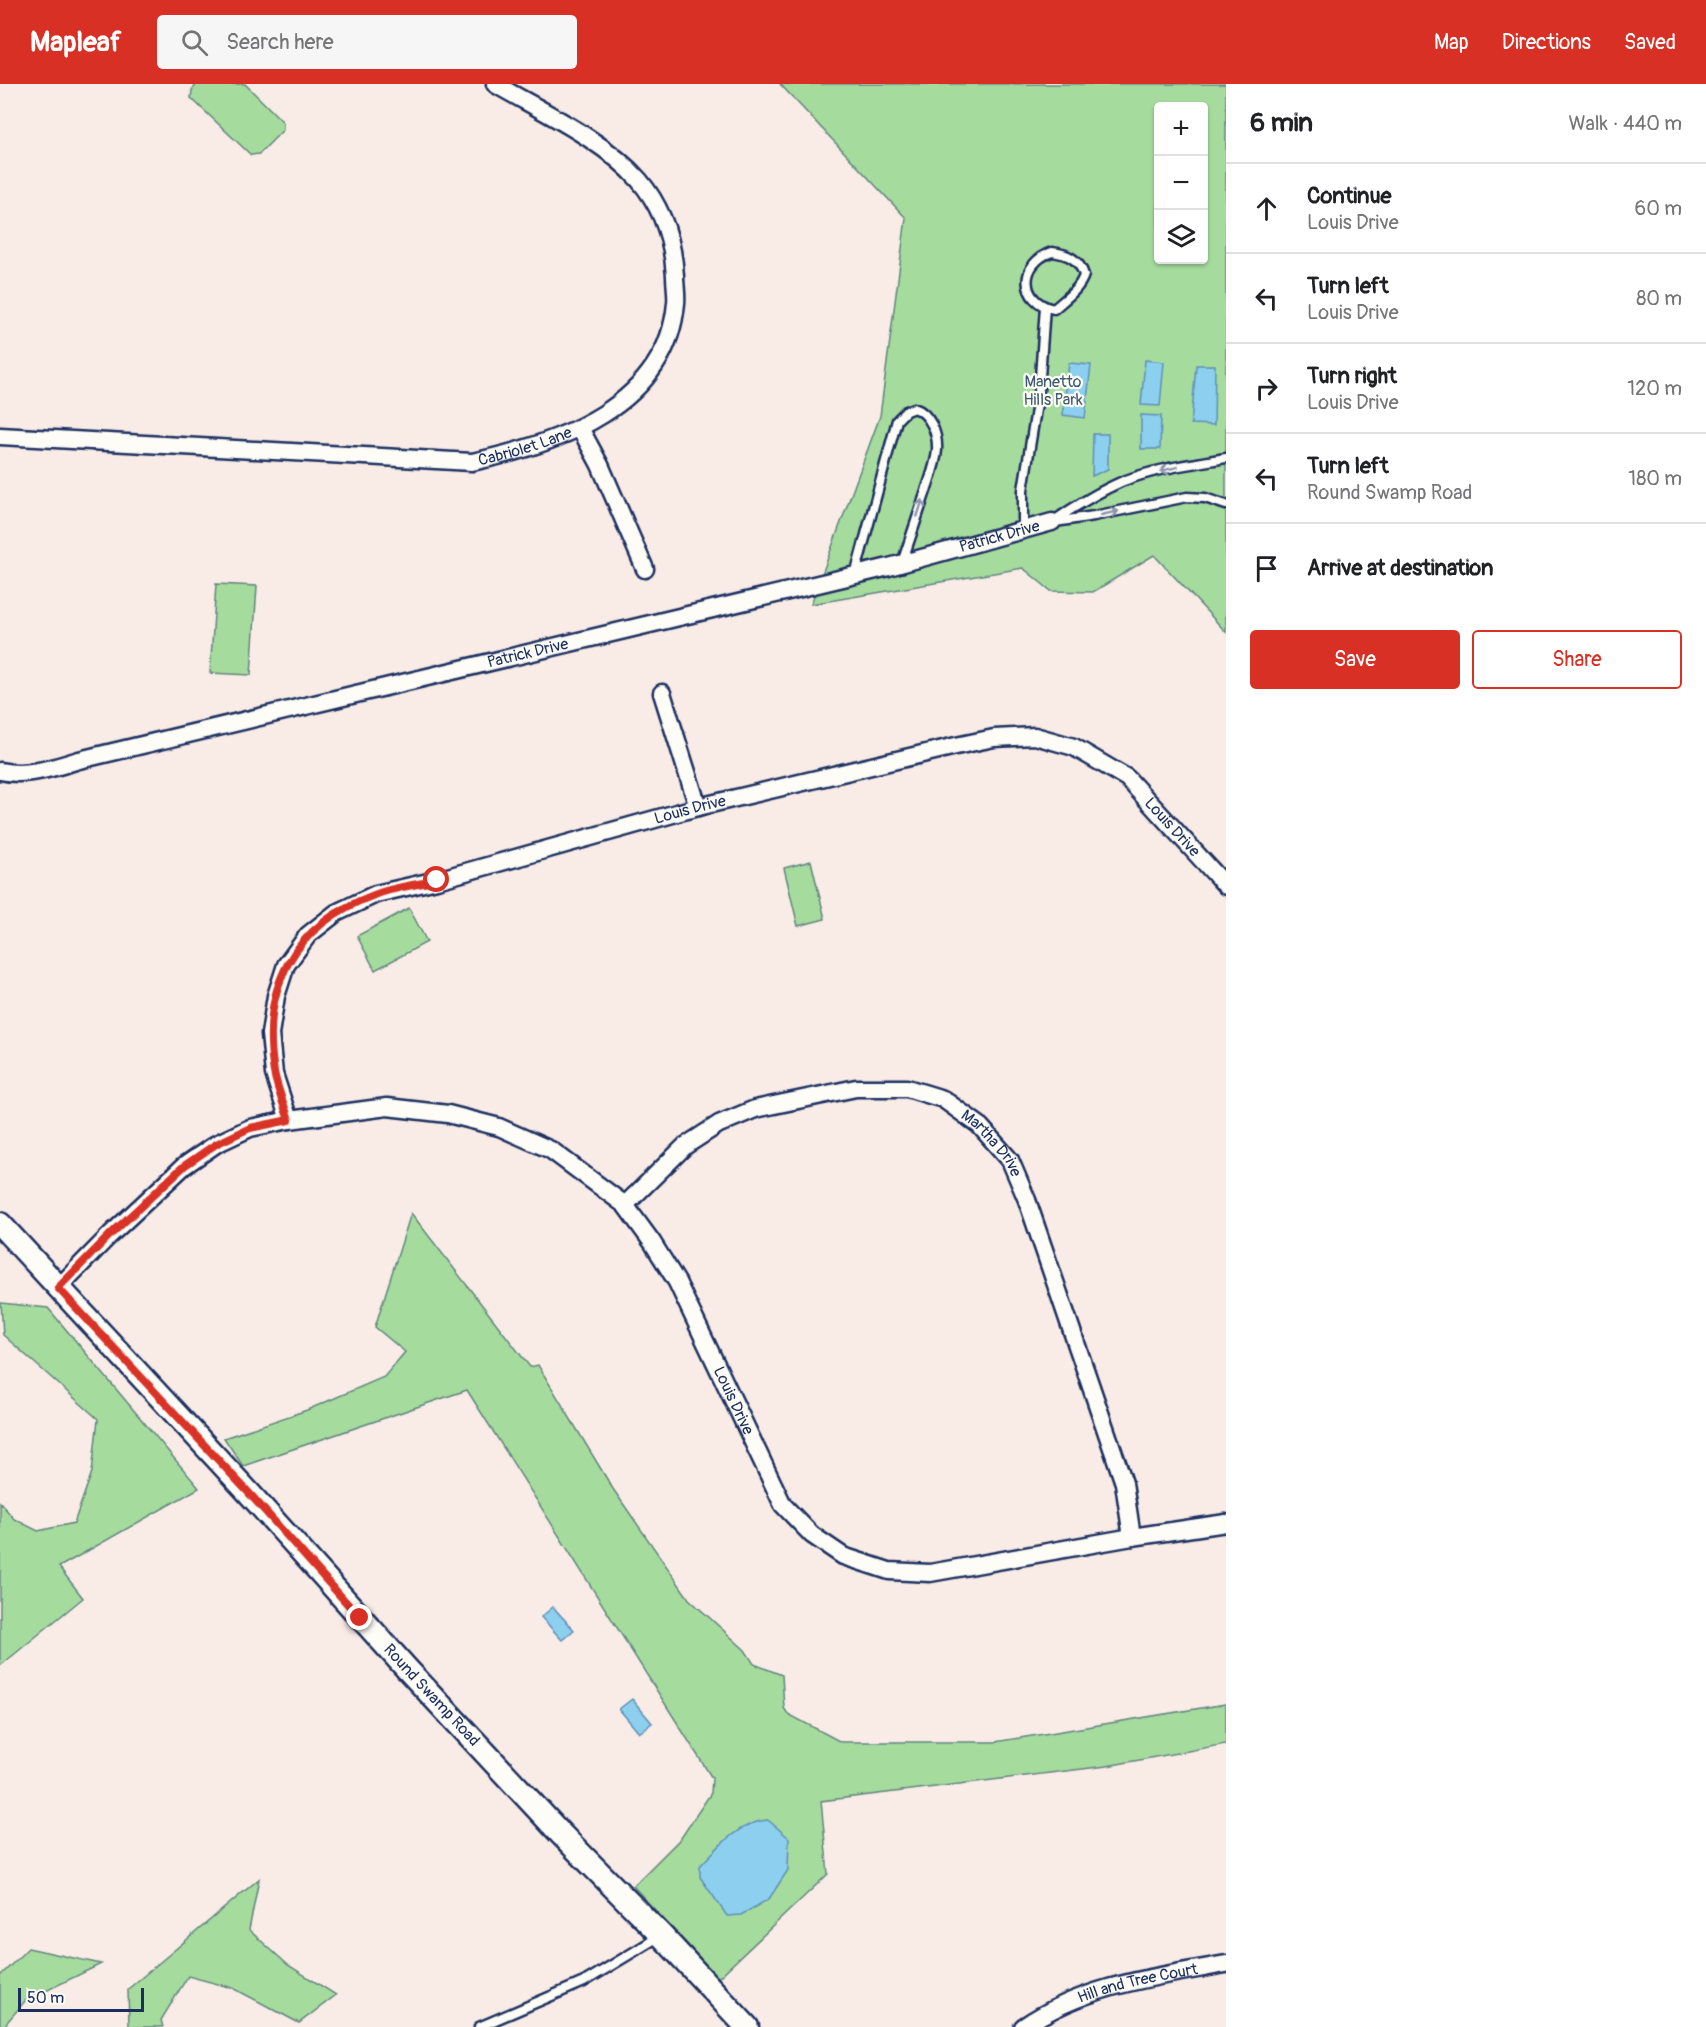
<!DOCTYPE html>
<html lang="en">
<head>
<meta charset="utf-8">
<style>
	body { margin:0; font-family:Pangolin,sans-serif; background:#f6f6f6; color:#202124 }
	.controls { position:absolute; right:18px; top:18px; display:grid; overflow:hidden; border-radius:6px; box-shadow:0 2px 4px #0004 }
	.controls button { width:54px; height:54px; display:grid; place-items:center; padding:0; border:0; border-bottom:2px solid #e0e0e0; background:#fff; color:#202124; font:30px sans-serif }
	.scale { position:absolute; left:18px; bottom:15px; width:126px; box-sizing:border-box; padding-left:6px; border:3px solid #1b2f5e; border-top:0; font-size:16px; line-height:21px; white-space:nowrap; color:#1b2f5e; -webkit-text-stroke:4px #fdfcf7; paint-order:stroke }
	.stop { position:absolute; width:18px; height:18px; margin:-14px; border:4px solid #d93025; border-radius:50%; background:#fff }
	.stop.end { background:#d93025; border-color:#fff; box-shadow:0 2px 6px #0008 }
	.list { margin:0; padding:0; list-style:none }
	h2 { display:flex; justify-content:space-between; align-items:center; height:78px; margin:0; padding:0 24px; font-size:26px }
	h2 small { font-size:20px; font-weight:400; color:#757577 }
	.list li { display:grid; grid-template-columns:39px 1fr auto; gap:18px; align-items:center; box-sizing:border-box; height:90px; padding:0 24px; border-top:2px solid #e0e0e0 }
	.list b { display:block; font-size:22px; white-space:nowrap }
	.list p { margin:0; font-size:20px; white-space:nowrap; color:#757577 }
	.list em { font-size:20px; font-style:normal; color:#757577 }
	.actions { display:flex; gap:12px; padding:18px 24px }
	.actions a { flex:1; padding:14px 0; border:2px solid #d93025; border-radius:6px; text-align:center; font-size:21px; color:#d93025 }
	.actions .main { background:#d93025; color:#fff }
	.icon { flex:none; width:33px; height:33px; fill:none; stroke:currentColor; stroke-width:2; stroke-linecap:round; stroke-linejoin:round }
	.map { position:relative; flex:none; width:1226px; height:1943px; overflow:hidden }
	header { display:flex; align-items:center; gap:36px; box-sizing:border-box; height:84px; padding:0 30px; background:#d93025; color:#fff }
	header strong { font-size:28px }
	nav { display:flex; gap:33px; margin-inline-start:auto; font-size:21px }
	.search { width:420px; height:54px; background:#f6f6f6; display:flex; align-items:center; gap:15px; box-sizing:border-box; padding:0 21px; border-radius:6px; color:#757577; font-size:22px }
	main { display:flex }
	aside { flex:1; background:#fff }
	.map>svg:first-child { display:block }
	.green { fill:#a6db9e; stroke:#60857e; stroke-width:1.5; fill-rule:evenodd }
	.water { fill:#8ccfee; stroke:#5f8fb4; stroke-width:1.5 }
	.lines { fill:none; stroke-linecap:round; stroke-linejoin:round }
	.lane-casing { stroke:#1b2f5e; stroke-width:13 }
	.street-casing { stroke:#1b2f5e; stroke-width:21 }
	.secondary-casing { stroke:#1b2f5e; stroke-width:27 }
	.lane { stroke:#fdfcf7; stroke-width:8 }
	.street { stroke:#fdfcf7; stroke-width:16 }
	.secondary { stroke:#fdfcf7; stroke-width:22 }
	.oneway { stroke:#8c96aa }
	.route { stroke:#d93025; stroke-width:8 }
	.labels { text-anchor:middle; dominant-baseline:central; stroke-width:4.5; stroke-linejoin:round; paint-order:stroke }
	.park-label { font-size:16px; fill:#3e5a6e; stroke:#fdfcf7 }
	.street-label { font-size:16px; fill:#1b2f5e; stroke:#fdfcf7 }
</style>
</head>
<body>
<header>
<strong>Mapleaf</strong>
<div class="search"><svg class="icon" aria-label="search" viewBox="0 0 24 24"><circle cx="10" cy="10" r="6"/><path d="M15 15l6 6"/></svg>Search here</div>
<nav><a>Map</a><a>Directions</a><a>Saved</a></nav>
</header>
<main>
<div class="map">
<svg width="1226" height="1943" viewBox="0 0 1226 1943">
	<rect width="100%" height="100%" fill="#f9ece6"/>
	<filter id="ink" filterUnits="userSpaceOnUse"><feTurbulence type="fractalNoise" baseFrequency=".0167" numOctaves="2"/><feDisplacementMap in="SourceGraphic" scale="12" xChannelSelector="R" yChannelSelector="G"/><feConvolveMatrix kernelMatrix="1 2 1 2 8 2 1 2 1" color-interpolation-filters="sRGB"/></filter>
	<g filter="url(#ink)">
		<!-- green -->
		<path class="green" d="M197 0H245L283 38V46L259 70 251 71 191 14 192 6Z
			M780 0H1226V548L1154 471 1093 508 1051 507 1023 484 811 520 880 332 906 134ZM1158 22H1204V176H1158Z
			M216 500 257 502 251 591 210 589Z
			M811 777 825 835 798 842 784 784Z
			M409 824 427 858 375 886 357 852Z
			M411 1129 530 1283 538 1281 613 1405 689 1515 745 1566 754 1580 782 1591 784 1624 788 1630 841 1658H995L1226 1620V1660L1107 1682 821 1717 828 1790 718 1894 633 1802 681 1754 711 1709 712 1694 467 1306 243 1382 224 1354 307 1326 384 1293 405 1268 375 1243Z
			M1 1219 48 1224 199 1404 59 1483 83 1514 0 1582V1418L14 1435 38 1447 74 1439 92 1388 98 1335 3 1251Z
			M259 1795 249 1846 288 1881 336 1911 299 1939 233 1904 188 1892 161 1936 163 1943H129L128 1905Z
			M28 1864 101 1880 25 1917 3 1943H0V1892Z"/>
		<!-- water -->
		<path class="water" d="M1145 276 1164 278 1160 322 1141 321Z
			M1069 279 1091 281 1085 334 1063 331Z
			M1196 281H1215L1214 341 1191 340Z
			M1141 331 1161 332 1160 365H1141Z
			M1093 350H1108V385L1092 392Z
			M553 1523 574 1546 562 1556 541 1533Z
			M632 1615 652 1639 639 1649 619 1625Z
			M768 1736 789 1754 788 1786 769 1815 741 1831 727 1832 700 1793V1782C719 1762 739 1738 768 1736Z"/>
		<g class="lines">
			<!-- lane casing -->
			<g class="lane-casing">
				<path id="lane" d="M1052 168C1068 170 1079 175 1084 191 1080 205 1065 215 1054 225 1019 218 1019 179 1052 168Z
					M1052 438C1074 423 1096 409 1121 398 1153 385 1192 380 1226 374
					M1055 438 1094 432 1187 413 1205 414 1226 421
					M1023 445V406L1039 307 1045 223
					M855 491 897 336 906 327 914 324C930 329 938 350 937 366 936 380 930 394 926 407 918 431 910 455 902 479
					M479 1943 584 1898 660 1852"/>
			</g>
			<!-- street casing -->
			<g class="street-casing">
				<g id="street">
					<path d="M580 344 600 381 645 485"/>
					<path id="s1" d="M0 352 472 378C558 360 667 322 676 219 677 211 675 201 675 192 673 157 662 123 639 96 604 56 541 27 495 0"/>
					<path d="M662 609 698 723"/>
					<path id="s2" d="M0 687C27 693 53 684 79 676L889 483 1052 438"/>
					<path id="s3" d="M289 1036 274 990 270 950 276 912 286 881 308 851 336 829 376 810 437 796 698 723 956 662 994 654 1035 652 1074 663 1127 694 1226 802"/>
					<path id="s4" d="M625 1121 685 1062 719 1040 755 1025 856 1004H907L943 1015 979 1041 1010 1076 1027 1116 1124 1399 1132 1453"/>
					<path id="s5" d="M58 1204 110 1151 184 1082 216 1060 250 1044 289 1036 387 1023 448 1030 499 1043 551 1066 625 1121 652 1158 677 1198 783 1421 812 1451 843 1472 889 1487 930 1489 1132 1453 1226 1439"/>
					<path id="s6" d="M1023 1943C1085 1901 1154 1893 1226 1880"/>
				</g>
			</g>
			<!-- secondary casing -->
			<g class="secondary-casing">
				<g id="secondary">
					<path id="s7" d="M0 1140 249 1409 407 1585 561 1750 661 1851 747 1943"/>
				</g>
			</g>
			<!-- lane -->
			<use href="#lane" class="lane"/>
			<!-- street -->
			<use href="#street" class="street"/>
			<!-- secondary -->
			<use href="#secondary" class="secondary"/>
		</g>
		<!-- one-way arrows -->
		<defs><path id="oneway-shaft" d="M-6 0H5M1.5-3L5.5 0L1.5 3" fill="none" stroke-width="1.6" stroke-linecap="round" stroke-linejoin="round" transform="scale(1.5)"/></defs>
		<g class="oneway">
			<use href="#oneway-shaft" transform="translate(1169 385) rotate(166)"/>
			<use href="#oneway-shaft" transform="translate(920 424) rotate(-72)"/>
			<use href="#oneway-shaft" transform="translate(1110 429) rotate(-13)"/>
		</g>
	</g>
	<g class="lines" filter="url(#ink)">
		<!-- route -->
		<path class="route" d="M360 1534 249 1409 58 1204 110 1151 184 1082 216 1060 250 1044 289 1036C284 1021 277 1004 274 988 260 903 293 841 374 811 394 803 417 801 437 796"/>
	</g>
	<g class="labels">
		<!-- park labels -->
		<g class="park-label">
			<text x="1053" y="298">Manetto<tspan x="1053" dy="18">Hills Park</tspan></text>
		</g>
		<!-- street labels -->
		<g class="street-label">
			<text stroke="none"><textPath href="#s1" startOffset="528">Cabriolet Lane</textPath></text>
			<text stroke="none"><textPath href="#s2" startOffset="1028">Patrick Drive</textPath></text>
			<text stroke="none"><textPath href="#s2" startOffset="542">Patrick Drive</textPath></text>
			<text stroke="none"><textPath href="#s3" startOffset="602">Louis Drive</textPath></text>
			<text stroke="none"><textPath href="#s3" startOffset="1124">Louis Drive</textPath></text>
			<text stroke="none"><textPath href="#s4" startOffset="422">Martha Drive</textPath></text>
			<text stroke="none"><textPath href="#s5" startOffset="878">Louis Drive</textPath></text>
			<text stroke="none"><textPath href="#s7" startOffset="639">Round Swamp Road</textPath></text>
			<text stroke="none"><textPath href="#s6" startOffset="124">Hill and Tree Court</textPath></text>
		</g>
	</g>
</svg>
<div class="controls">
<button>+</button>
<button>−</button>
<button><svg class="icon" aria-label="layers" viewBox="0 0 24 24"><path d="M12 4l9 5-9 5-9-5zM3 14l9 5 9-5"/></svg></button>
</div>
<div class="scale">50 m</div>
<div class="stop" style="left:437px;top:796px"></div>
<div class="stop end" style="left:360px;top:1534px"></div>
</div>
<aside>
<h2>6 min<small>Walk · 440 m</small></h2>
<ul class="list">
<li><svg class="icon" aria-label="ahead" viewBox="0 0 24 24"><path d="M12 20V5M6 11l6-6 6 6"/></svg><div><b>Continue</b><p>Louis Drive</p></div><em>60 m</em></li>
<li><svg class="icon" aria-label="left" viewBox="0 0 24 24"><path d="M17 20v-9H6M10 6l-5 5 5 5"/></svg><div><b>Turn left</b><p>Louis Drive</p></div><em>80 m</em></li>
<li><svg class="icon" aria-label="right" viewBox="0 0 24 24"><path d="M7 20v-9h11M14 6l5 5-5 5"/></svg><div><b>Turn right</b><p>Louis Drive</p></div><em>120 m</em></li>
<li><svg class="icon" aria-label="left" viewBox="0 0 24 24"><path d="M17 20v-9H6M10 6l-5 5 5 5"/></svg><div><b>Turn left</b><p>Round Swamp Road</p></div><em>180 m</em></li>
<li><svg class="icon" aria-label="arrive" viewBox="0 0 24 24"><path d="M6 21V4h12l-3 4 3 4H6"/></svg><div><b>Arrive at destination</b></div></li>
</ul>
<div class="actions"><a class="main">Save</a><a>Share</a></div>
</aside>
</main>
</body>
</html>
